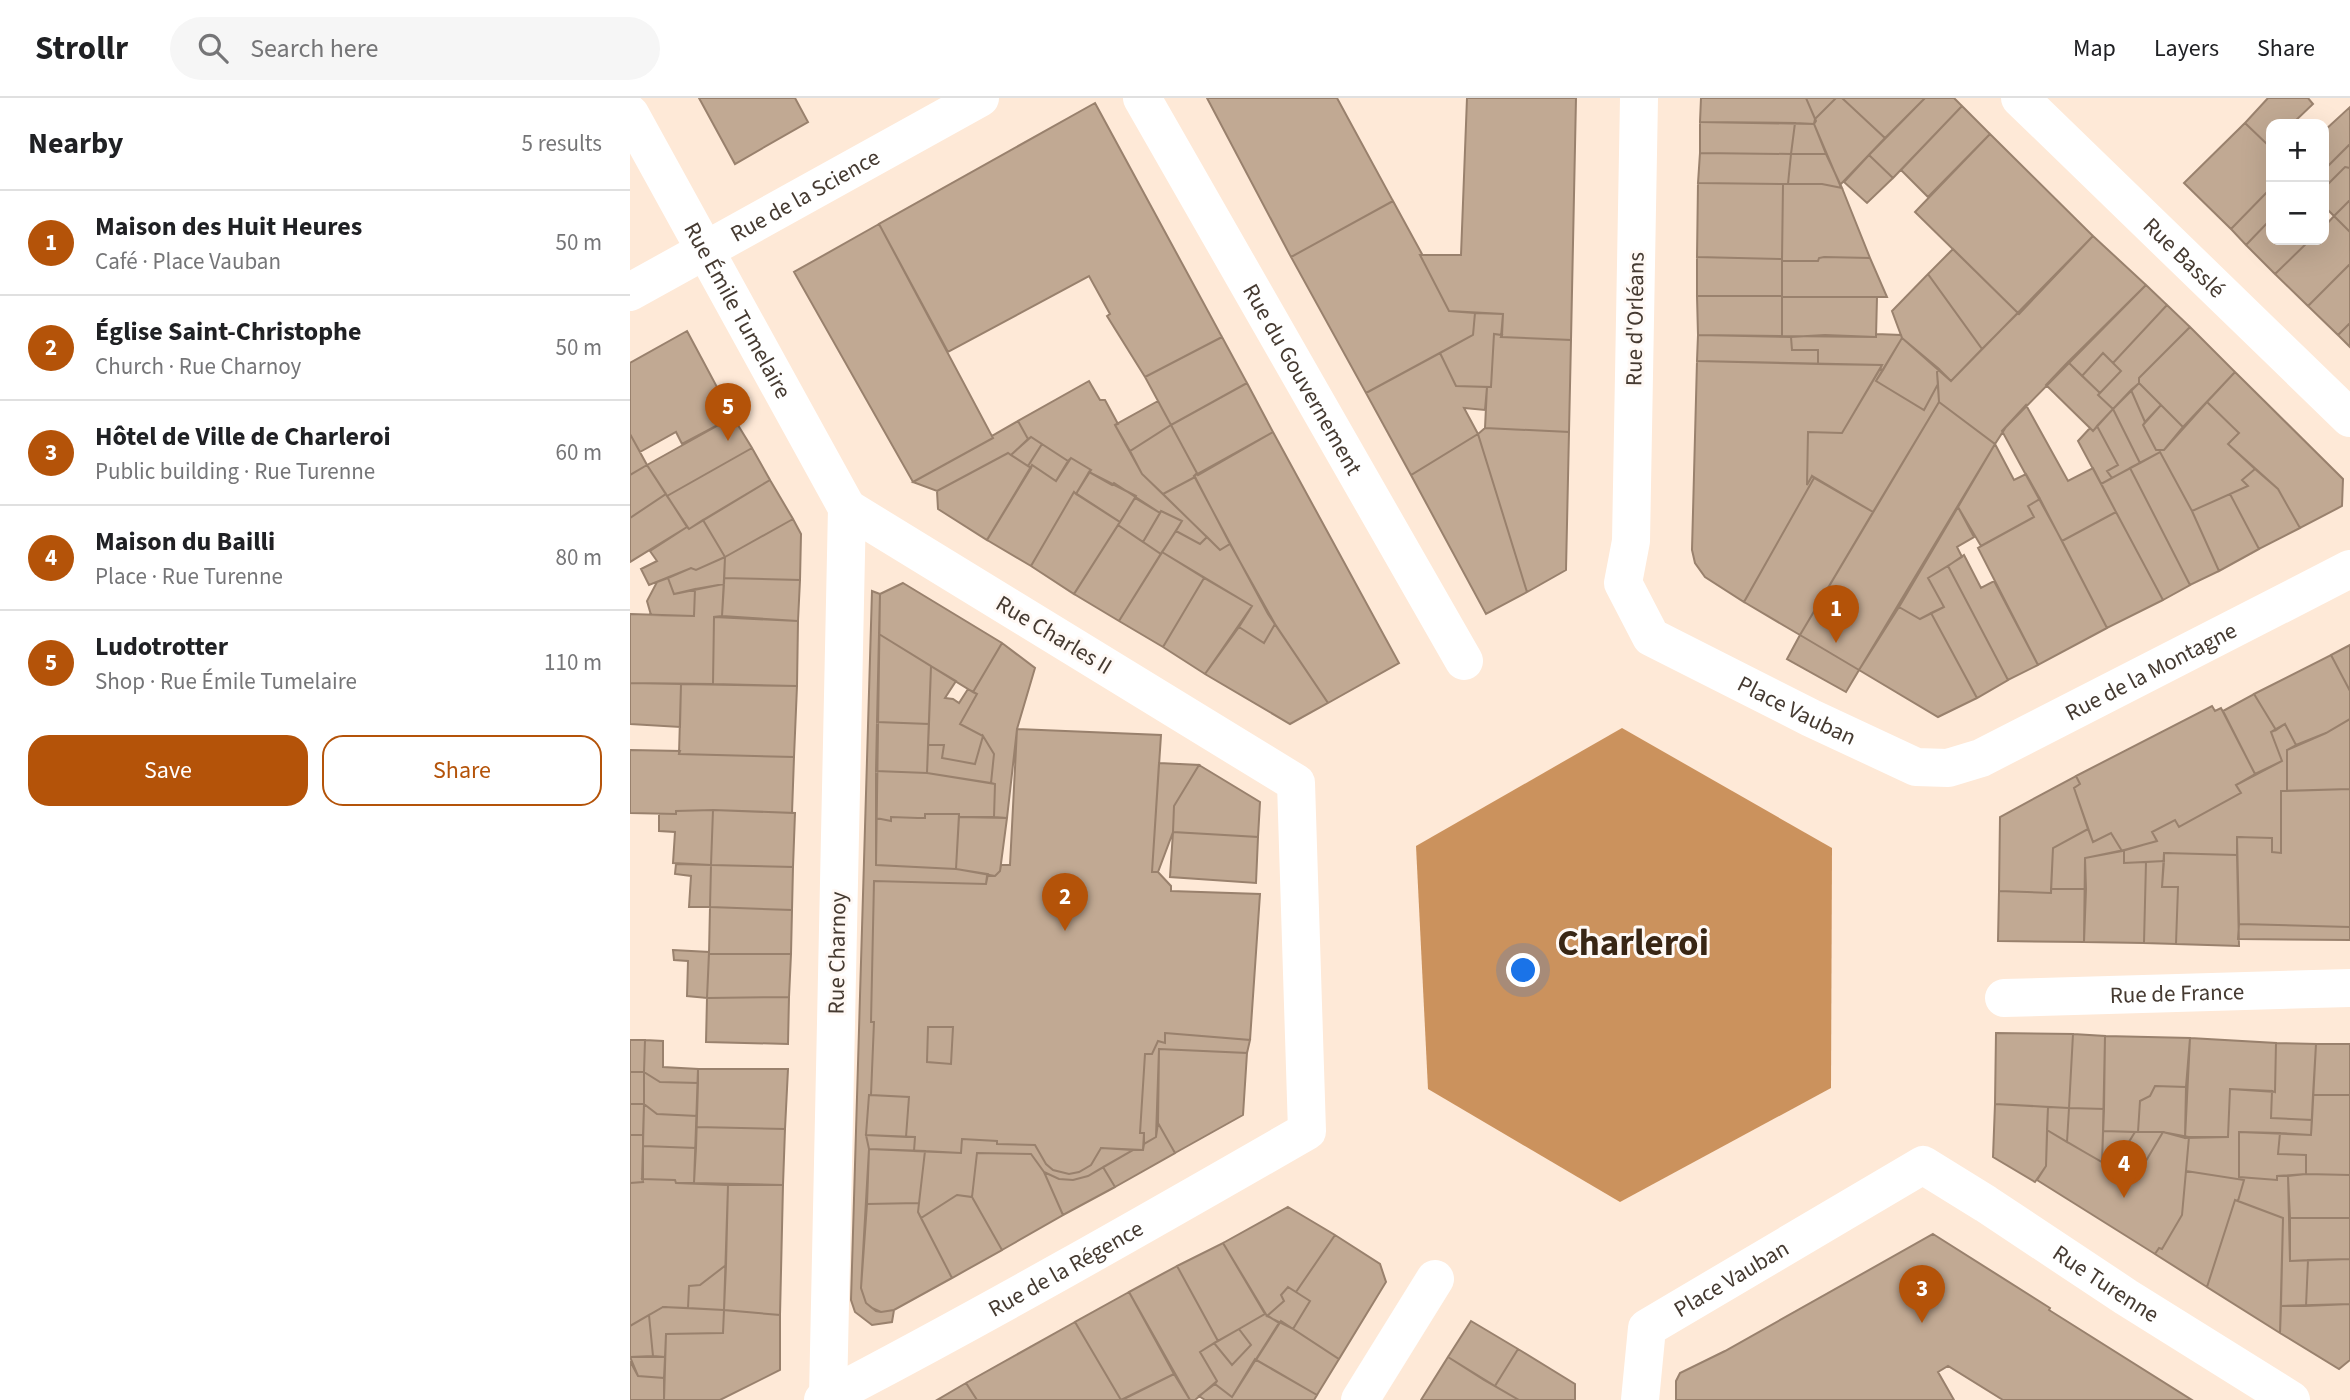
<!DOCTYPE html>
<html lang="en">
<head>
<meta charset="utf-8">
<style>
	body { margin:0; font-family:"Source Sans 3",sans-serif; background:#f6f6f6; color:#202124 }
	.controls { position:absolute; right:21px; top:21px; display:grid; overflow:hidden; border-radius:14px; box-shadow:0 7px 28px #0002 }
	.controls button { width:63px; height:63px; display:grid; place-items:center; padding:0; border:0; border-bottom:2px solid #e0e0e0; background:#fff; color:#202124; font:35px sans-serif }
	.you { position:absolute; left:894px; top:873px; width:24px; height:24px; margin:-18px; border:5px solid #fff; border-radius:50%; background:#1a73e8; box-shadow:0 0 0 10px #1a73e833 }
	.badge { display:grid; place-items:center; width:46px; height:46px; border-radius:50%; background:#b45309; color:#fff; font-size:23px; font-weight:700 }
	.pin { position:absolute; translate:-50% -58px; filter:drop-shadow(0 2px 4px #0008) }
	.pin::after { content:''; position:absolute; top:37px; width:24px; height:21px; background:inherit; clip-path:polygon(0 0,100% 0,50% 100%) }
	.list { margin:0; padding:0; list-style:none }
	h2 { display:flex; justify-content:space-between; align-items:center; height:91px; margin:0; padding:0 28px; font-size:30px }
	h2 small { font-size:23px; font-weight:400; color:#757577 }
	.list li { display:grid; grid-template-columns:46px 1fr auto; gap:21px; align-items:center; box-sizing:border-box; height:105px; padding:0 28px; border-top:2px solid #e0e0e0 }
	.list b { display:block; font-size:26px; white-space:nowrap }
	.list p { margin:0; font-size:23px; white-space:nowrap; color:#757577 }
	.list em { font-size:23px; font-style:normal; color:#757577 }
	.actions { display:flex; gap:14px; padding:21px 28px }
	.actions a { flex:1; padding:16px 0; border:2px solid #b45309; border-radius:21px; text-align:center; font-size:24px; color:#b45309 }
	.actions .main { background:#b45309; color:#fff }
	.icon { flex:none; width:38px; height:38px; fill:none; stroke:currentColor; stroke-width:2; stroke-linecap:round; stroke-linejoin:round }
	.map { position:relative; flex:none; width:1720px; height:1302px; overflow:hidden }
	header { display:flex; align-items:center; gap:42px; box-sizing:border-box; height:98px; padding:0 35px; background:#fff; border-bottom:2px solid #e0e0e0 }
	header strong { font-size:33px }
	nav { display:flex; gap:38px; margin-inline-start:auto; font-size:24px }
	.search { width:490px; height:63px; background:#f6f6f6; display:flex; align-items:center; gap:18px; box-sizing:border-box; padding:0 24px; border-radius:38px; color:#757577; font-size:26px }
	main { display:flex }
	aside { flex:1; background:#fff }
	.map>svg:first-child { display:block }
	.water { fill:#cb925d }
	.building { fill:#c1a993; stroke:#99816d; stroke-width:2; fill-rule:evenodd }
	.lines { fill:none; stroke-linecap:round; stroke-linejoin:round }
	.minor { stroke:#fff; stroke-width:38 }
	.labels { text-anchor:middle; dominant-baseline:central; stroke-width:6; stroke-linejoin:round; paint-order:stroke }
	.street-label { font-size:23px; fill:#453a31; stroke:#fff9f5 }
	.town-label { font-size:37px; font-weight:bold; fill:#392614; stroke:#fff9f5 }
</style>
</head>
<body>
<header>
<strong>Strollr</strong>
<div class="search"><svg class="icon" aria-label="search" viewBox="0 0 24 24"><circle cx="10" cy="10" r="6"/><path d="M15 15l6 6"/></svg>Search here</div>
<nav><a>Map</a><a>Layers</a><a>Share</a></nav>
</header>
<main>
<aside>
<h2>Nearby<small>5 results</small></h2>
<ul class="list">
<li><span class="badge">1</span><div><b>Maison des Huit Heures</b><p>Café · Place Vauban</p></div><em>50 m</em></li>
<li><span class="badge">2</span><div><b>Église Saint-Christophe</b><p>Church · Rue Charnoy</p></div><em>50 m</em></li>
<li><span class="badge">3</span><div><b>Hôtel de Ville de Charleroi</b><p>Public building · Rue Turenne</p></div><em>60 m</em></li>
<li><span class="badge">4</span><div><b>Maison du Bailli</b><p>Place · Rue Turenne</p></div><em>80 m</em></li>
<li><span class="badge">5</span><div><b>Ludotrotter</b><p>Shop · Rue Émile Tumelaire</p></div><em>110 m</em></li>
</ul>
<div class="actions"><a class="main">Save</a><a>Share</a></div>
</aside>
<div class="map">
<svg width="1720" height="1302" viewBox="0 0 1720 1302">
	<rect width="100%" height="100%" fill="#fee9d7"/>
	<!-- water -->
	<path class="water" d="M992 630 1202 750 1201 990 990 1104 798 991 786 748Z"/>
	<!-- building -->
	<path class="building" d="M69 0H165L178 24 105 66Z
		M577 0H707L763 103 661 159Z
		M837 0H946L941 242 871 239 873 216 819 213 790 157H831Z
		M1071 0H1176L1186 23 1184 26 1070 24Z
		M1176 0H1206L1185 21Z
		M1206 0H1212L1255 40 1210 87 1184 26 1185 21Z
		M1212 0H1295L1255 40Z
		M1295 0H1324L1332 8 1263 80 1239 57Z
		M1638 0H1678L1683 6 1662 26H1641L1640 49 1615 25Z
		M465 5 592 239 515 279 477 218 480 216 459 178 318 254 249 126Z
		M1332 8 1360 36 1298 99 1271 72Z
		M1720 9V46L1694 72V33Z
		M1070 24 1165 25 1161 56 1070 55Z
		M1165 25 1184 26 1196 56H1161Z
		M1615 25 1641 50V90L1601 131 1554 85Z
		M1360 36 1463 138 1389 216 1285 114Z
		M1720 46V70L1715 69 1694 90V72Z
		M1070 55 1161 56 1158 86 1068 85Z
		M1161 56H1196L1212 90 1192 86H1158Z
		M1239 57 1263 80 1237 105 1214 84Z
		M1715 69 1720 70V102L1704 118 1694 108V90Z
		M1068 85 1153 86 1152 161 1067 159Z
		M1153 86H1192L1212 90 1240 160 1194 159 1189 160 1188 163H1152Z
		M1641 90V121L1616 147 1601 131Z
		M1720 102V134L1704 118Z
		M763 103 792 156 790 157 819 213 845 215 843 237 736 295 661 159Z
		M1704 118 1720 134V166L1678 208 1645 176 1680 142H1694V129Z
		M1641 121V142H1680L1645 176 1616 147Z
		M249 126 363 340 283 384 164 174Z
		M1463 138 1516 187 1376 329 1365 346 1309 304 1307 274 1309 271 1321 283Z
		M1323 151 1388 215 1352 251 1298 176Z
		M1067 159 1152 161V198H1067Z
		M1194 159 1240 160 1257 199H1152V163H1188L1189 160Z
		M1720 166V225L1708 237 1678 208Z
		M1298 176 1352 251 1321 283 1272 240 1262 213Z
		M1516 187 1537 207 1483 265 1473 255 1452 278 1438 264Z
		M1067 198H1152V238L1068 237Z
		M1152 199H1247L1246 239 1152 238Z
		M1537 207 1560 229 1509 280V285L1483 311 1468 297 1491 273 1483 265Z
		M845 215 873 216 872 237 864 236 861 289 826 288 810 255 843 237Z
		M1720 225V249L1708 237Z
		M1560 229 1605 274 1553 329 1509 285V280Z
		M57 233 103 319 52 346 46 334 10 354 0 336V265Z
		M864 236 872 237 871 239 941 242 939 334 855 330 857 289H861Z
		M1246 236 1271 237 1272 240 1253 272 1250 271 1252 267 1188 266V252H1162L1161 239 1195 237 1246 239Z
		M1068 237 1161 239 1162 252H1188V266L1067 263Z
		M592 239 617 285 541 327 515 279Z
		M1272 240 1309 271 1307 274 1308 286 1294 312 1246 283Z
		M810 255 826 288 857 289 855 312 834 310 848 336 781 377 736 295Z
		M1473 255 1491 273 1470 295 1452 278Z
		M1067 263 1252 267 1212 335 1178 334 1177 387 1182 378 1184 380 1114 504 1075 479 1065 465 1062 452Z
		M1438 264 1470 295 1468 297 1483 311 1463 333 1416 287Z
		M1250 271 1253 272 1246 283 1294 312 1308 286 1309 304 1243 414 1182 378 1177 387 1178 334 1212 335Z
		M1605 274 1713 381 1712 408 1670 430 1648 391 1598 346 1609 335 1577 304Z
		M459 283 470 302H475L488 326 485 327 512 376 577 439 570 446 546 433 552 423 531 413 530 415 484 385 482 387 459 374 461 372 441 360 438 363 401 339 398 341 388 323Z
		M617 285 643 334 568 377 541 327Z
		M1509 285 1531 307 1515 324 1501 292Z
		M1501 292 1515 324 1513 327 1526 352H1534L1577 304 1609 335 1598 346 1625 371 1612 382 1618 388 1562 413 1530 354 1510 365 1483 311Z
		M528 303 541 327 500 353 485 327Z
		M1309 304 1365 346 1229 572 1170 537Z
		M1396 307 1438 383 1463 370 1486 414 1432 443 1372 333Z
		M1531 307 1553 329 1534 352H1526L1513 327Z
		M1483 311 1510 365 1482 380 1477 373 1488 367 1467 328Z
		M103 319 122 350 37 398 17 367Z
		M388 323 398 341 381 357 378 355 307 393 283 384 363 340 362 338Z
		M541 327 567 375 564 378 565 379 533 396 512 376 500 353Z
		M1467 328 1488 367 1477 373 1482 380 1471 386 1448 343 1460 330 1463 333Z
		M855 330 939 334 936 472 897 494 848 336Z
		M643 334 769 565 698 605 638 516 564 378Z
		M0 336 17 367 0 377Z
		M848 336 897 494 856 516 781 377Z
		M401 339 412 346 398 368 381 357Z
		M412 346 438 363 426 383 402 367 401 370 398 368Z
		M1365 346 1384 382 1396 376 1410 401 1398 408 1404 419 1351 448 1328 409Z
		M122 350 140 382 59 431 37 398Z
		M1530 354 1562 413 1589 473 1560 487 1500 370Z
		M378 355 401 370 357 442 308 411 307 393Z
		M441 360 461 372 446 396 444 394 401 468 357 442 402 367 426 383Z
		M17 367 36 396 0 420V377Z
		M1500 370 1560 487 1533 502 1471 386Z
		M1625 371 1648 391 1670 430 1629 451 1600 396 1618 388 1612 382Z
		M459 374 506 398 490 424 446 396Z
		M565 379 600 446 590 452 533 396Z
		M1184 380 1243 414 1170 537 1114 504Z
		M140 382 163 421 95 459 73 422Z
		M444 394 490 424 444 496 401 468Z
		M36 396 57 429 0 464V420Z
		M1600 396 1629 451 1589 473 1562 413Z
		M505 400 530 415 513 444 488 427Z
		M1410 401 1477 530 1408 567 1348 450 1404 419 1398 408Z
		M1328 409 1344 439 1327 449 1332 459 1298 480 1314 509 1290 521 1269 509Z
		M531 413 552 423 531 456 513 444Z
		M1486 414 1533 502 1477 530 1432 443Z
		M163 421 171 436 170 482 94 480 95 459Z
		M73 422 95 459 66 472 61 470 19 487 11 471 27 463 20 453 57 429 59 431Z
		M488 427 531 456 489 523 444 496Z
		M546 433 570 446 577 439 590 452 600 446 645 526 634 545 609 529 622 508 532 454Z
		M532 454 574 480 533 549 489 523Z
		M1334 457 1351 490 1364 483 1408 567 1378 582 1318 468Z
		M95 459 94 486 44 496 38 480 61 470 66 472Z
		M1318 468 1378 582 1347 600 1301 515 1314 509 1298 480Z
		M38 480 44 496 65 491 64 518 21 517 17 503 27 484Z
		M94 480 170 482 168 523 92 518Z
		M574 480 622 508 575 576 533 549Z
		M273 485 372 545 343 594 249 536 250 496Z
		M94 486 92 518 84 519 83 586 0 585V516L64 518 65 491Z
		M242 493 250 496 246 767 326 771 358 776 356 786 244 783 241 924H244L241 997H239L236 1037 239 1051 231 1190 236 1205 242 1210 251 1214 264 1212 262 1224 242 1227 225 1214 221 1202Z
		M1269 509 1290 521 1301 515 1347 600 1308 619 1229 572Z
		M84 519 168 523 167 588 83 586Z
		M645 526 698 605 660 626 575 576 609 529 634 545Z
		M249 536 301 568 299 626 247 624Z
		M1170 537 1229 572 1216 594 1157 561Z
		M372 545 405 570 387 631 377 720 364 719 365 686 361 685 364 656 353 638 330 626 347 596 343 594Z
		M1720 547V593L1701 557Z
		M1701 557 1720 593V621L1696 635 1666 647 1655 626 1646 632 1624 596Z
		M301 568 326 583 315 600 323 601 329 605 338 591 347 596 330 626 353 638 345 666 312 660 314 647H298Z
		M0 585 51 586 50 629 0 626Z
		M51 586 167 588 164 659 49 656Z
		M1624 596 1646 632 1641 634 1652 663 1625 676 1593 613Z
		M1582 608 1585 613 1591 610 1625 676 1606 687 1611 695 1549 729 1545 722 1522 734 1527 743 1492 753 1481 735 1463 744 1444 690 1450 686 1446 678Z
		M1720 621V691L1657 693V652L1696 635Z
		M247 624 299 626 297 675 246 673Z
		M1655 626 1666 647 1657 652V693H1651V755L1642 754V740L1607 739V757L1534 755V763L1494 765V752L1527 743 1522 734 1545 722 1549 729 1611 695 1606 687 1652 663 1641 634Z
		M387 631 531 637 522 774H528L541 788V793L630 796 620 942 535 935V945L528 943 522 956H515L510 1035H514L513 1052 471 1050 461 1067 449 1074 439 1076 423 1072 416 1066 405 1047 367 1046V1043L332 1041 331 1055 284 1053 285 1039H276L279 999 241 997 244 924H241L244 783 356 786 357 778H365L370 773 371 767H380ZM298 929H323L321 966 297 964Z
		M353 638 364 656 361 685 297 675 298 647H314L312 660 345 666Z
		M0 652 50 653 49 656 164 659 162 715 83 712 46 713V716L0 715Z
		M529 665 569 667 544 708 543 734 528 774H522Z
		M569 667 630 704 628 739 543 734 544 708Z
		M246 673 297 675 365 686 364 719H329V716H295V720H288L261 719V723L246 720Z
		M1446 678 1450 686 1444 690 1458 731 1423 750 1421 795 1369 793 1370 719Z
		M1720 691V829L1609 826 1607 739 1642 740V754L1651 755V693Z
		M83 712 165 715 163 769 81 767Z
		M83 712 81 767 43 765 45 734 29 733V716H46V713Z
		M295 716H329L326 771 246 767V720L261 723V719L288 720H295Z
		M329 719 377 720 370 773 365 778 326 771Z
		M1458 731 1463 744 1481 735 1492 753 1455 760 1456 791H1421L1423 750Z
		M543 734 628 739 626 785 540 779Z
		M1494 752V765L1516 764 1514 845 1454 844 1455 760Z
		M1534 755 1607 757 1609 848 1546 846 1548 789H1532Z
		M1534 763 1532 789H1548L1546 846 1514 845 1516 764Z
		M46 766 81 767 80 809H59L61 778 45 776Z
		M81 767 163 769 162 812 80 809Z
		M1421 791H1456L1454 844 1368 843 1369 793 1421 795Z
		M80 809 162 812 161 856H79Z
		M1609 826 1720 829V842L1608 841Z
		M43 852 79 854 77 900 57 898 58 863 44 862Z
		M79 856H161L159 899 77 900Z
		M159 899 158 946 76 944 77 900Z
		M298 929H323L321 966 297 964Z
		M535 935 620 942 617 955 529 951 526 1039 514 1046V1035H510L515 956H522L528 943 535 945Z
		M1366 935 1443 936 1439 1010 1365 1006Z
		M1443 936 1475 938 1474 1011 1439 1010Z
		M1475 938 1560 940 1556 989 1525 988 1520 998 1510 1003 1508 1034 1473 1033Z
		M1560 940 1646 945 1645 994 1600 991 1598 1039 1555 1040Z
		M0 942H15L14 974H0Z
		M15 942 33 943V969L68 971V985L30 984 14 974Z
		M1646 945 1686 946 1682 1022 1641 1020 1642 993 1645 994Z
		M1686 946H1720V997H1683Z
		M529 951 617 955 613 1017 545 1055 528 1025Z
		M68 971H158L155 1031 66 1029Z
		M0 974H14V1006H0Z
		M14 974 30 984 68 985 67 1018 27 1016 14 1006Z
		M1525 988 1556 989 1555 1040 1533 1034H1508L1510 1003 1520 998Z
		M1600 991 1642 993 1641 1020 1682 1022 1681 1037 1609 1034V1079L1647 1082V1078H1658L1660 1163 1678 1162 1676 1208H1651L1653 1120 1608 1103 1614 1082 1556 1073 1559 1039H1598Z
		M239 997 279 999 276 1039 236 1037Z
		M1683 997H1720V1077L1676 1076V1057L1648 1056 1650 1035 1681 1037Z
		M0 1006H14L13 1037H0Z
		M14 1006 27 1016 67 1018 66 1050 13 1048Z
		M1365 1006 1418 1009 1416 1068 1405 1084 1363 1059Z
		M1418 1009 1439 1010 1437 1044 1417 1032Z
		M1439 1010 1474 1011 1472 1064 1437 1044Z
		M528 1025 545 1055 485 1089 473 1069 503 1052H513L514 1046 526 1039Z
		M66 1029 155 1031 153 1087 64 1085Z
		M1417 1032 1504 1083 1533 1034 1559 1039 1552 1117 1532 1151 1529 1150 1525 1156 1407 1082 1416 1068Z
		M1473 1033 1505 1034 1483 1070 1472 1064Z
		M1505 1034H1533L1504 1083 1483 1070Z
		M1609 1034 1650 1035 1648 1056 1676 1057V1076L1647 1078V1082L1609 1079Z
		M0 1037H13V1084L0 1085Z
		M236 1037 285 1039 284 1053 239 1051Z
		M332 1041 367 1043V1046L405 1047 416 1066 423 1072 439 1076 449 1074 461 1067 471 1050 503 1052 458 1078 443 1082 429 1081 414 1074 401 1056 347 1055 342 1099 327 1097 291 1120 288 1114 295 1053 331 1055Z
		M13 1048 66 1050 64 1085H46L45 1082 12 1081Z
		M239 1051 295 1053 289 1105 237 1106Z
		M347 1055 401 1056 414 1074 433 1117 372 1152 342 1099Z
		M473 1069 485 1089 433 1117 414 1074 429 1081 443 1082 458 1078Z
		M1556 1073 1614 1082 1608 1103 1605 1102 1577 1189 1525 1156 1529 1150 1532 1151 1552 1117Z
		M1676 1076 1720 1077V1120H1660L1658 1078Z
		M12 1081 45 1082 46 1085 98 1087 96 1167 70 1187 59 1188 58 1210 33 1209 0 1228V1085L13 1084Z
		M98 1087H153L150 1217 94 1212Z
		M327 1097 342 1099 372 1152 322 1180 291 1120Z
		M1605 1102 1653 1120 1650 1235 1577 1189Z
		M289 1105 288 1114 322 1180 264 1212 251 1214 246 1213 236 1205 231 1190 237 1106Z
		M658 1109 705 1137 666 1194 658 1189 651 1197 654 1203 637 1218 593 1145Z
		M1660 1120H1720V1161L1660 1163Z
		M1303 1136 1420 1210 1419 1212 1562 1302H1373L1318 1268 1308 1274 1324 1302H1046V1283L1050 1275 1095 1253Z
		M705 1137 750 1166 756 1184 709 1261 663 1231 680 1203 666 1194Z
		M593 1145 635 1216 588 1243 547 1168Z
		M1720 1161V1206L1676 1208 1678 1162Z
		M96 1167 94 1212 58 1210 59 1188 70 1187Z
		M547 1168 588 1243 570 1254 587 1283 565 1302H560L499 1194Z
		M658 1189 680 1203 663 1231 637 1218 654 1203 651 1197Z
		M499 1194 544 1276 491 1302 445 1224Z
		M1720 1206V1262L1709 1271 1650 1235 1651 1208Z
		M33 1209 94 1212 93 1235 36 1236 35 1259 23 1258 19 1217Z
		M94 1212 150 1217V1272L90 1302H34L36 1236 93 1235Z
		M635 1216 649 1225 602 1299 585 1286 587 1283 570 1254 584 1245 602 1267 621 1247 609 1231Z
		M19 1217 23 1258 0 1259V1228Z
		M651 1223 709 1261 687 1297 626 1262Z
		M841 1223 888 1251 865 1288 818 1259Z
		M445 1224 491 1302H347L336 1285Z
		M609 1231 621 1247 602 1267 584 1245Z
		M888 1251 945 1286V1302H889L865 1288Z
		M0 1259H35L34 1280 8 1278Z
		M818 1259 854 1282 889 1302H791Z
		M625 1261 687 1297 684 1302H575L569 1298 585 1286 602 1299Z
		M0 1263 8 1278 34 1280V1302H0Z
		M544 1276 560 1302H492Z
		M336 1285 347 1302H307Z"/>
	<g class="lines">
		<!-- minor -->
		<g class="minor">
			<path id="s1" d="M512 0 834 563"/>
			<path id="s2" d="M1009 0 1001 443 993 485 1021 539 1181 620 1286 669 1318 670 1351 660 1720 471"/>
			<path id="s3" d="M1390 0 1720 320"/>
			<path id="s4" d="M0 16 217 410 198 1299"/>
			<path id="s5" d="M0 194 350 0"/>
			<path id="s6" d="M1374 900 1720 890"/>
			<path id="s7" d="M193 1302C356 1217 517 1125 677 1033L666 685 217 410"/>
			<path d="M730 1302 805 1181"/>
			<path id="s8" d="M1010 1302 1017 1230 1293 1067 1356 1106 1496 1199 1661 1302"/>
		</g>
	</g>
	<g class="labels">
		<!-- street labels -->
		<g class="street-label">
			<text stroke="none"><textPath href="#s5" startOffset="200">Rue de la Science</textPath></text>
			<text stroke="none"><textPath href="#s3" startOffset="229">Rue Basslé</textPath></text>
			<text stroke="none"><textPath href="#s4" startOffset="224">Rue Émile Tumelaire</textPath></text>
			<text transform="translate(1005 221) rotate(-89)">Rue d'Orléans</text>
			<text stroke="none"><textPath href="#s1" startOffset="324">Rue du Gouvernement</textPath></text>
			<text transform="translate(424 537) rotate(31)">Rue Charles II</text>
			<text stroke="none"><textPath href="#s2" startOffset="1099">Rue de la Montagne</textPath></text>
			<text stroke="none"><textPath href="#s2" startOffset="710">Place Vauban</textPath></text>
			<text transform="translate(207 855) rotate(-89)">Rue Charnoy</text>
			<text stroke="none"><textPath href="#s6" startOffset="173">Rue de France</textPath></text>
			<text stroke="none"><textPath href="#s7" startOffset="276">Rue de la Régence</textPath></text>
			<text stroke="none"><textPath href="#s8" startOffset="170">Place Vauban</textPath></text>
			<text stroke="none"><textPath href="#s8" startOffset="611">Rue Turenne</textPath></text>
		</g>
		<!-- town labels -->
		<g class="town-label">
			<text x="1003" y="845">Charleroi</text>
		</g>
	</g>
</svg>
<div class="controls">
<button>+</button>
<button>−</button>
</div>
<div class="you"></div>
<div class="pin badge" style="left:1206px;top:545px">1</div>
<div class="pin badge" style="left:435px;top:833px">2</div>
<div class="pin badge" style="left:1292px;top:1225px">3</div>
<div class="pin badge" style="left:1494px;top:1100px">4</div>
<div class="pin badge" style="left:98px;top:343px">5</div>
</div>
</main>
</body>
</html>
